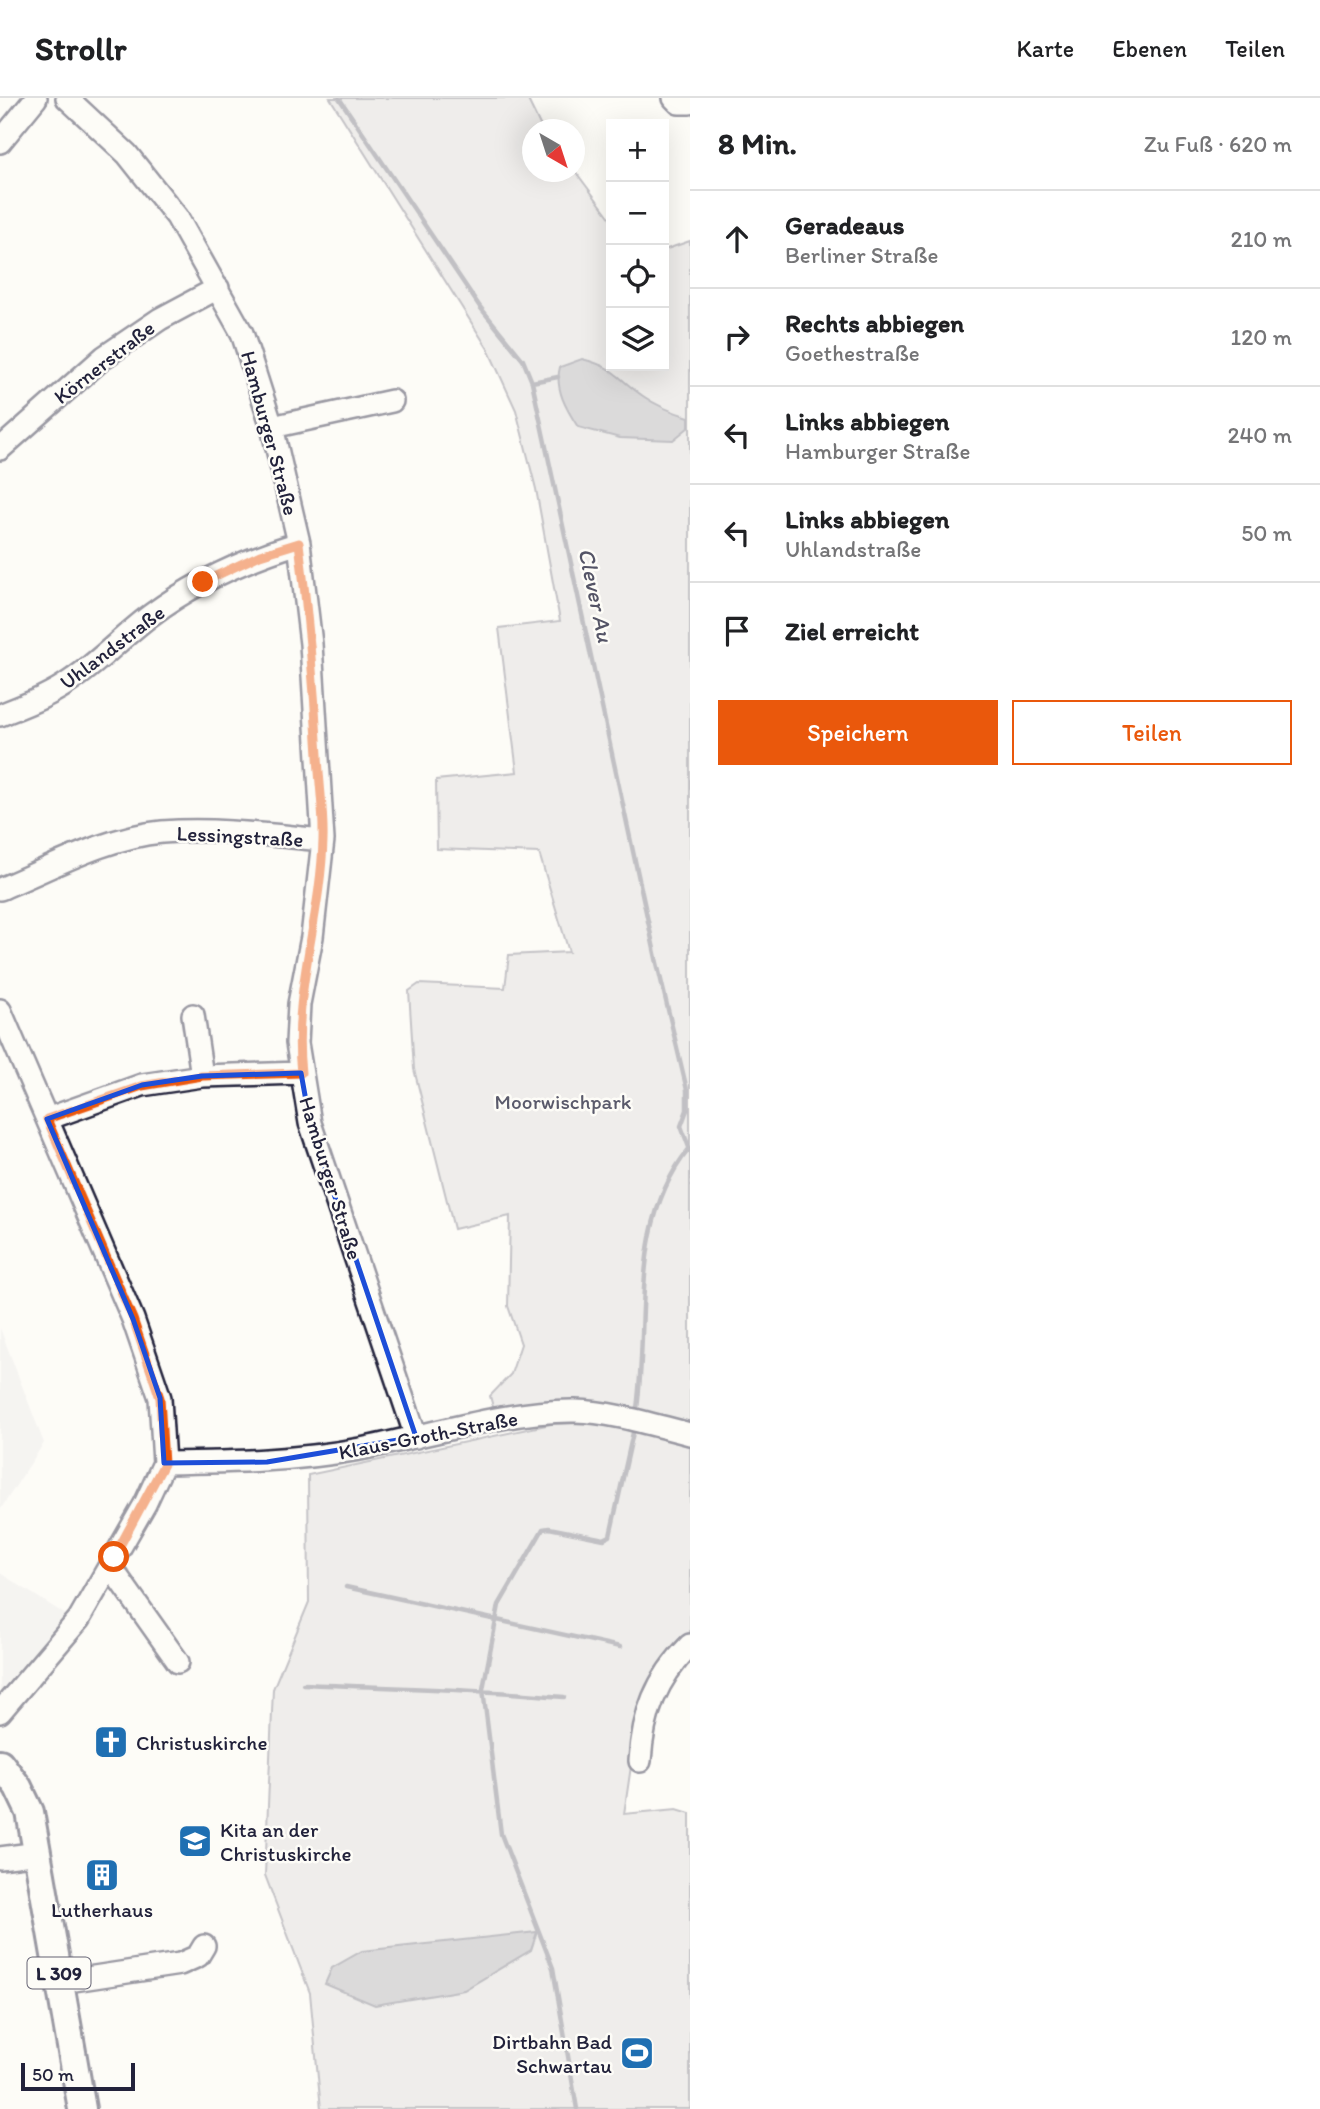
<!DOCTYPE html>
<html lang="de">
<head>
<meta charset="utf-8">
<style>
	body { margin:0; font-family:Itim,sans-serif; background:#f6f6f6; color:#202124 }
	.controls { position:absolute; right:21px; top:21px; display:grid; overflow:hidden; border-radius:0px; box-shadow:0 7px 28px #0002 }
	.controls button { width:63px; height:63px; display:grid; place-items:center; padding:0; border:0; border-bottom:2px solid #e0e0e0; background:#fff; color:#202124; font:35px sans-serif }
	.compass { position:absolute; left:522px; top:21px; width:63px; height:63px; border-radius:50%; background:#fff; box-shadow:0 7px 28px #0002; rotate:141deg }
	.scale { position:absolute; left:21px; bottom:18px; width:114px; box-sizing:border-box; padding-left:7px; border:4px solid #22223b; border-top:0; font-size:19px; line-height:24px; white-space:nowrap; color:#22223b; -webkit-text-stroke:5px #fdfcf7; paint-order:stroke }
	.stop { position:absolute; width:21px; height:21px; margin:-16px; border:5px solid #ea580c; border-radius:50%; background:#fff }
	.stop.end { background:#ea580c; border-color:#fff; box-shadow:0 2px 7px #0008 }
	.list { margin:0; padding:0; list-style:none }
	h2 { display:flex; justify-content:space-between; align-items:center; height:91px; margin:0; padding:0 28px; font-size:30px }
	h2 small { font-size:23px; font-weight:400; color:#757577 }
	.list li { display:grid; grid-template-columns:46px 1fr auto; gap:21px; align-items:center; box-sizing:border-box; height:98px; padding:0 28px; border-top:2px solid #e0e0e0 }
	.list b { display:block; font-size:26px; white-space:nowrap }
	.list p { margin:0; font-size:23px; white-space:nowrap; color:#757577 }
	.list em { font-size:23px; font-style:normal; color:#757577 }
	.actions { display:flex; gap:14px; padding:21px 28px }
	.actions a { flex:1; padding:16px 0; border:2px solid #ea580c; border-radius:0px; text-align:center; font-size:24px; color:#ea580c }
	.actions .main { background:#ea580c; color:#fff }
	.icon { flex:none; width:38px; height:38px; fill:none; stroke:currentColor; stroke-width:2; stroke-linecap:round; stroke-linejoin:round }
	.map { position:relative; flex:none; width:690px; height:2011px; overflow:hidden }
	header { display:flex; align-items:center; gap:42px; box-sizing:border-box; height:98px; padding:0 35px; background:#fff; border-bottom:2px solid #e0e0e0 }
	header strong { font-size:33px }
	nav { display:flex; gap:38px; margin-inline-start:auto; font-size:24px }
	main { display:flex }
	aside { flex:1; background:#fff }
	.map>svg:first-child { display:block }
	.built { fill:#ecece9 }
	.green { fill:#dddcdb; stroke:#807f8b; stroke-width:2 }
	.water { fill:#b2b2b7; stroke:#787885; stroke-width:2 }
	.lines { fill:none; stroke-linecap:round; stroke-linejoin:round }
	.stream { stroke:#787885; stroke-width:4.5 }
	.minor-casing { stroke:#22223b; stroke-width:26 }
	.major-casing { stroke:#22223b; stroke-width:32 }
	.minor { stroke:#fdfcf7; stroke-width:21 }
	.major { stroke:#fdfcf7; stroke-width:26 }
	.route { stroke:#ea580c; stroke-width:9 }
	.marked { fill:none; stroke:#1d4ed8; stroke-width:5; stroke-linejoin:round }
	.labels { text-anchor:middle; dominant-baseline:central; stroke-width:5; stroke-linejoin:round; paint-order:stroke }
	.shield { fill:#fdfcf7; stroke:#646373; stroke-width:2 }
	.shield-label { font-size:19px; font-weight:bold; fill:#22223b }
	.street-label { font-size:21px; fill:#22223b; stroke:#fdfcf7 }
	.park-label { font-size:21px; fill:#5a5a6b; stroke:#fdfcf7 }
	.poi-label { font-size:21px; fill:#22223b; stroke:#fdfcf7; text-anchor:start }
	.water-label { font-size:23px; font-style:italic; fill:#545466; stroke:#fdfcf7 }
</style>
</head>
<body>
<header>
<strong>Strollr</strong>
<nav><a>Karte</a><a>Ebenen</a><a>Teilen</a></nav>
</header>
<main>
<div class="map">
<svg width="690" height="2011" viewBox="0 0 690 2011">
	<rect width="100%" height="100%" fill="#fdfcf7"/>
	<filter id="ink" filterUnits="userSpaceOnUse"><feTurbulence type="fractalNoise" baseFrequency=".0143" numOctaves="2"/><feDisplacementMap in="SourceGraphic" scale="14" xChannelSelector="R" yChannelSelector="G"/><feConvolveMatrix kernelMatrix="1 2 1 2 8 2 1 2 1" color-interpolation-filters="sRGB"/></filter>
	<g filter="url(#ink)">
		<!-- built -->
		<path class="built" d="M0 1230 44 1345 0 1412Z
			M0 1475 71 1520 0 1602Z"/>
		<!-- green -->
		<path class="green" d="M330 0H527L542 31 533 32V74L575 73 611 121V268H664V152L690 143V1329L495 1316 490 1298 511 1276 521 1246 508 1208 510 1118 454 1131 414 971 409 893 419 886 505 890 509 857 569 854 539 755 437 751 436 682 517 674 499 530 560 523 536 391 516 312 488 251Z
			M585 1325 623 1330 690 1348V1543L637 1627 624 1716 677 1711 690 1715V2011H321L310 1895 265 1777 273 1591 309 1504 308 1377 551 1326Z"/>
		<!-- water -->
		<path class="water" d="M582 261C615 269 617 280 643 298 657 308 672 314 689 319V329L673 342 620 340 578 329C567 312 554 291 560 269Z
			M537 1834 531 1852 464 1892 375 1907 325 1886 332 1870 362 1853Z"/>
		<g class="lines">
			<!-- stream -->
			<path class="stream" d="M339 0 480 209 523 262 532 284 657 865 687 992V1012L681 1028 690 1052
				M532 284 558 279
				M636 1318C650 1227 628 1126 689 1051
				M346 1489 620 1549
				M303 1586C390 1590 477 1591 564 1599
				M577 2011 553 1870 501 1736 483 1591 499 1507 543 1431 549 1430 604 1441 610 1438 634 1330"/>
			<!-- minor casing -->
			<g class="minor-casing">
				<path id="minor" d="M67 0 127 56 177 119 242 235 272 329 299 445 311 546 323 742 312 839 299 906 297 945 310 1025 416 1339
					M674 0 679 5H690
					M0 44 36 0
					M272 329 392 303
					M0 351 104 259 160 221 218 190
					M0 617C25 607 50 598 72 582 100 563 124 537 151 517 195 484 247 461 299 445
					M0 791C51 770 106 739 162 734 216 730 270 737 323 742
					M0 912 133 1221 160 1300 164 1365 145 1406 79 1521 0 1614
					M193 917 202 978
					M47 1021 142 987 202 978 301 975
					M164 1365C230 1364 296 1363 360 1351 427 1338 508 1312 575 1313 613 1314 653 1327 690 1336
					M110 1468 178 1564
					M640 1663C643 1616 656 1581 690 1547
					M0 1760 39 1755
					M61 1884 180 1866 198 1858 204 1848"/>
			</g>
			<!-- major casing -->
			<g class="major-casing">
				<path id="major" d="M0 1665 18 1689 30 1714 82 2011"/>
			</g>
			<!-- minor -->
			<use href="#minor" class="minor"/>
			<!-- major -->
			<use href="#major" class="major"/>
		</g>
	</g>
	<g class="lines" filter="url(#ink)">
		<!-- route -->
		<path class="route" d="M114 1459 164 1366 160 1300 133 1221 47 1021 142 988 202 978 301 975C292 896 321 821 323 742 324 714 319 685 318 657 314 586 308 516 299 445L260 457 203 484"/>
	</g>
	<!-- marked area -->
	<path d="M0 0H690V2011H0ZM301 975 310 1025 416 1339 267 1364 164 1365 160 1300 133 1221 47 1021 142 987 202 978Z" fill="#fdfcf7" fill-opacity=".55" fill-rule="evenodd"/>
	<path class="marked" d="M301 975 310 1025 416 1339 267 1364 164 1365 160 1300 133 1221 47 1021 142 987 202 978Z"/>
	<!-- icons -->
	<defs>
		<g id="church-square" transform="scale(1.75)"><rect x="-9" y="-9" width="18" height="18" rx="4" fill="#1f6fb2" stroke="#fdfcf7"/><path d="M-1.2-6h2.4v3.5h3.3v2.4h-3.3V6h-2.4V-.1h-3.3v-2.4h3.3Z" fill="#fff"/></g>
		<g id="school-square" transform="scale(1.75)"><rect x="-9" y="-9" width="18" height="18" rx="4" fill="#1f6fb2" stroke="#fdfcf7"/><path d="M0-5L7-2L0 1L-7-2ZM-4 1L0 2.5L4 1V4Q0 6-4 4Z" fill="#fff"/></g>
		<g id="building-square" transform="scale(1.75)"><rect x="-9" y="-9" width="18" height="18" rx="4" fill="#1f6fb2" stroke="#fdfcf7"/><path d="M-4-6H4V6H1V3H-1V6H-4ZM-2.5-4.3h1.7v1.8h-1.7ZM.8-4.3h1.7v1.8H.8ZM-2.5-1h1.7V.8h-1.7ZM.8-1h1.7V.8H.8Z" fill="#fff"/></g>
		<g id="stadium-square" transform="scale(1.75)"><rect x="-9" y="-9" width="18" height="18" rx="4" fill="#1f6fb2" stroke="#fdfcf7"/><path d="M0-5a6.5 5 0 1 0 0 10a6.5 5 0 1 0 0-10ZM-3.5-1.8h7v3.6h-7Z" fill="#fff"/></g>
	</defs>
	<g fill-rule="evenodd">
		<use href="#church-square" x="111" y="1644"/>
		<use href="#school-square" x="195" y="1743"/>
		<use href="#building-square" x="102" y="1777"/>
		<use href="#stadium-square" x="637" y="1955"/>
	</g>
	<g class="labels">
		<!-- shield labels -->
		<rect class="shield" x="27.5" y="1859.5" width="63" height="31" rx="5"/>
		<g class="shield-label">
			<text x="59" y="1875">L 309</text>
		</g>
		<!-- street labels -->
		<g class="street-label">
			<text transform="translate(104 264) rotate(-38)">Körnerstraße</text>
			<text transform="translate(270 335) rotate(75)">Hamburger Straße</text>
			<text transform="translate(112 549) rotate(-37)">Uhlandstraße</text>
			<text transform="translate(240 738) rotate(3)">Lessingstraße</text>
			<text transform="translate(331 1080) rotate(73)">Hamburger Straße</text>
			<text transform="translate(428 1337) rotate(-11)">Klaus-Groth-Straße</text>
		</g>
		<!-- park labels -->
		<g class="park-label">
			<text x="563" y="1003">Moorwischpark</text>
		</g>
		<!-- poi labels -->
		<g class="poi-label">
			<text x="136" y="1644">Christuskirche</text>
			<text x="220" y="1731">Kita an der<tspan x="220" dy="24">Christuskirche</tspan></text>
			<text x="102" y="1811" text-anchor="middle">Lutherhaus</text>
			<text x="612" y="1943" text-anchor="end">Dirtbahn Bad<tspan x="612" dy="24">Schwartau</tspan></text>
		</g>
		<!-- water labels -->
		<g class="water-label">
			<text transform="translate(596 497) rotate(78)">Clever Au</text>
		</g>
	</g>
</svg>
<div class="controls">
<button>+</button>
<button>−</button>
<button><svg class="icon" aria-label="locate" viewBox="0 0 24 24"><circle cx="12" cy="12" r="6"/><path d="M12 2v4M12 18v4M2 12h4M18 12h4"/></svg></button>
<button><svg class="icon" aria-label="layers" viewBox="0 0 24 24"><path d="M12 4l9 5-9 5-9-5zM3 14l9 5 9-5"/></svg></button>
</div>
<svg class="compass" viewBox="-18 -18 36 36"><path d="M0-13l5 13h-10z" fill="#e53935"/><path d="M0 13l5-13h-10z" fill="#757577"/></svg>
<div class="scale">50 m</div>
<div class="stop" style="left:114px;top:1459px"></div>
<div class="stop end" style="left:203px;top:484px"></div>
</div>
<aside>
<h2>8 Min.<small>Zu Fuß · 620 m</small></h2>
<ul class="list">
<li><svg class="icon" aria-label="ahead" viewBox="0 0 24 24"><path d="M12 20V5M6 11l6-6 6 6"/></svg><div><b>Geradeaus</b><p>Berliner Straße</p></div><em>210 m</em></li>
<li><svg class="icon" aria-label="right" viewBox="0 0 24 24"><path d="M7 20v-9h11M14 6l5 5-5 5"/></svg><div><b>Rechts abbiegen</b><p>Goethestraße</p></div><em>120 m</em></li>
<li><svg class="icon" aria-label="left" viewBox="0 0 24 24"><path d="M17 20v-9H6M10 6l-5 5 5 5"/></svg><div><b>Links abbiegen</b><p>Hamburger Straße</p></div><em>240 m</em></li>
<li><svg class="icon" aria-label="left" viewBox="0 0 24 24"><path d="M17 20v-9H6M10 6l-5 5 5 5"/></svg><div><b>Links abbiegen</b><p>Uhlandstraße</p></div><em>50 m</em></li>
<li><svg class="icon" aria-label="arrive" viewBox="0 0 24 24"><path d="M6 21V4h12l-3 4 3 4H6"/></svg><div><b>Ziel erreicht</b></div></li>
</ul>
<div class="actions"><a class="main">Speichern</a><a>Teilen</a></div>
</aside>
</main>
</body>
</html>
